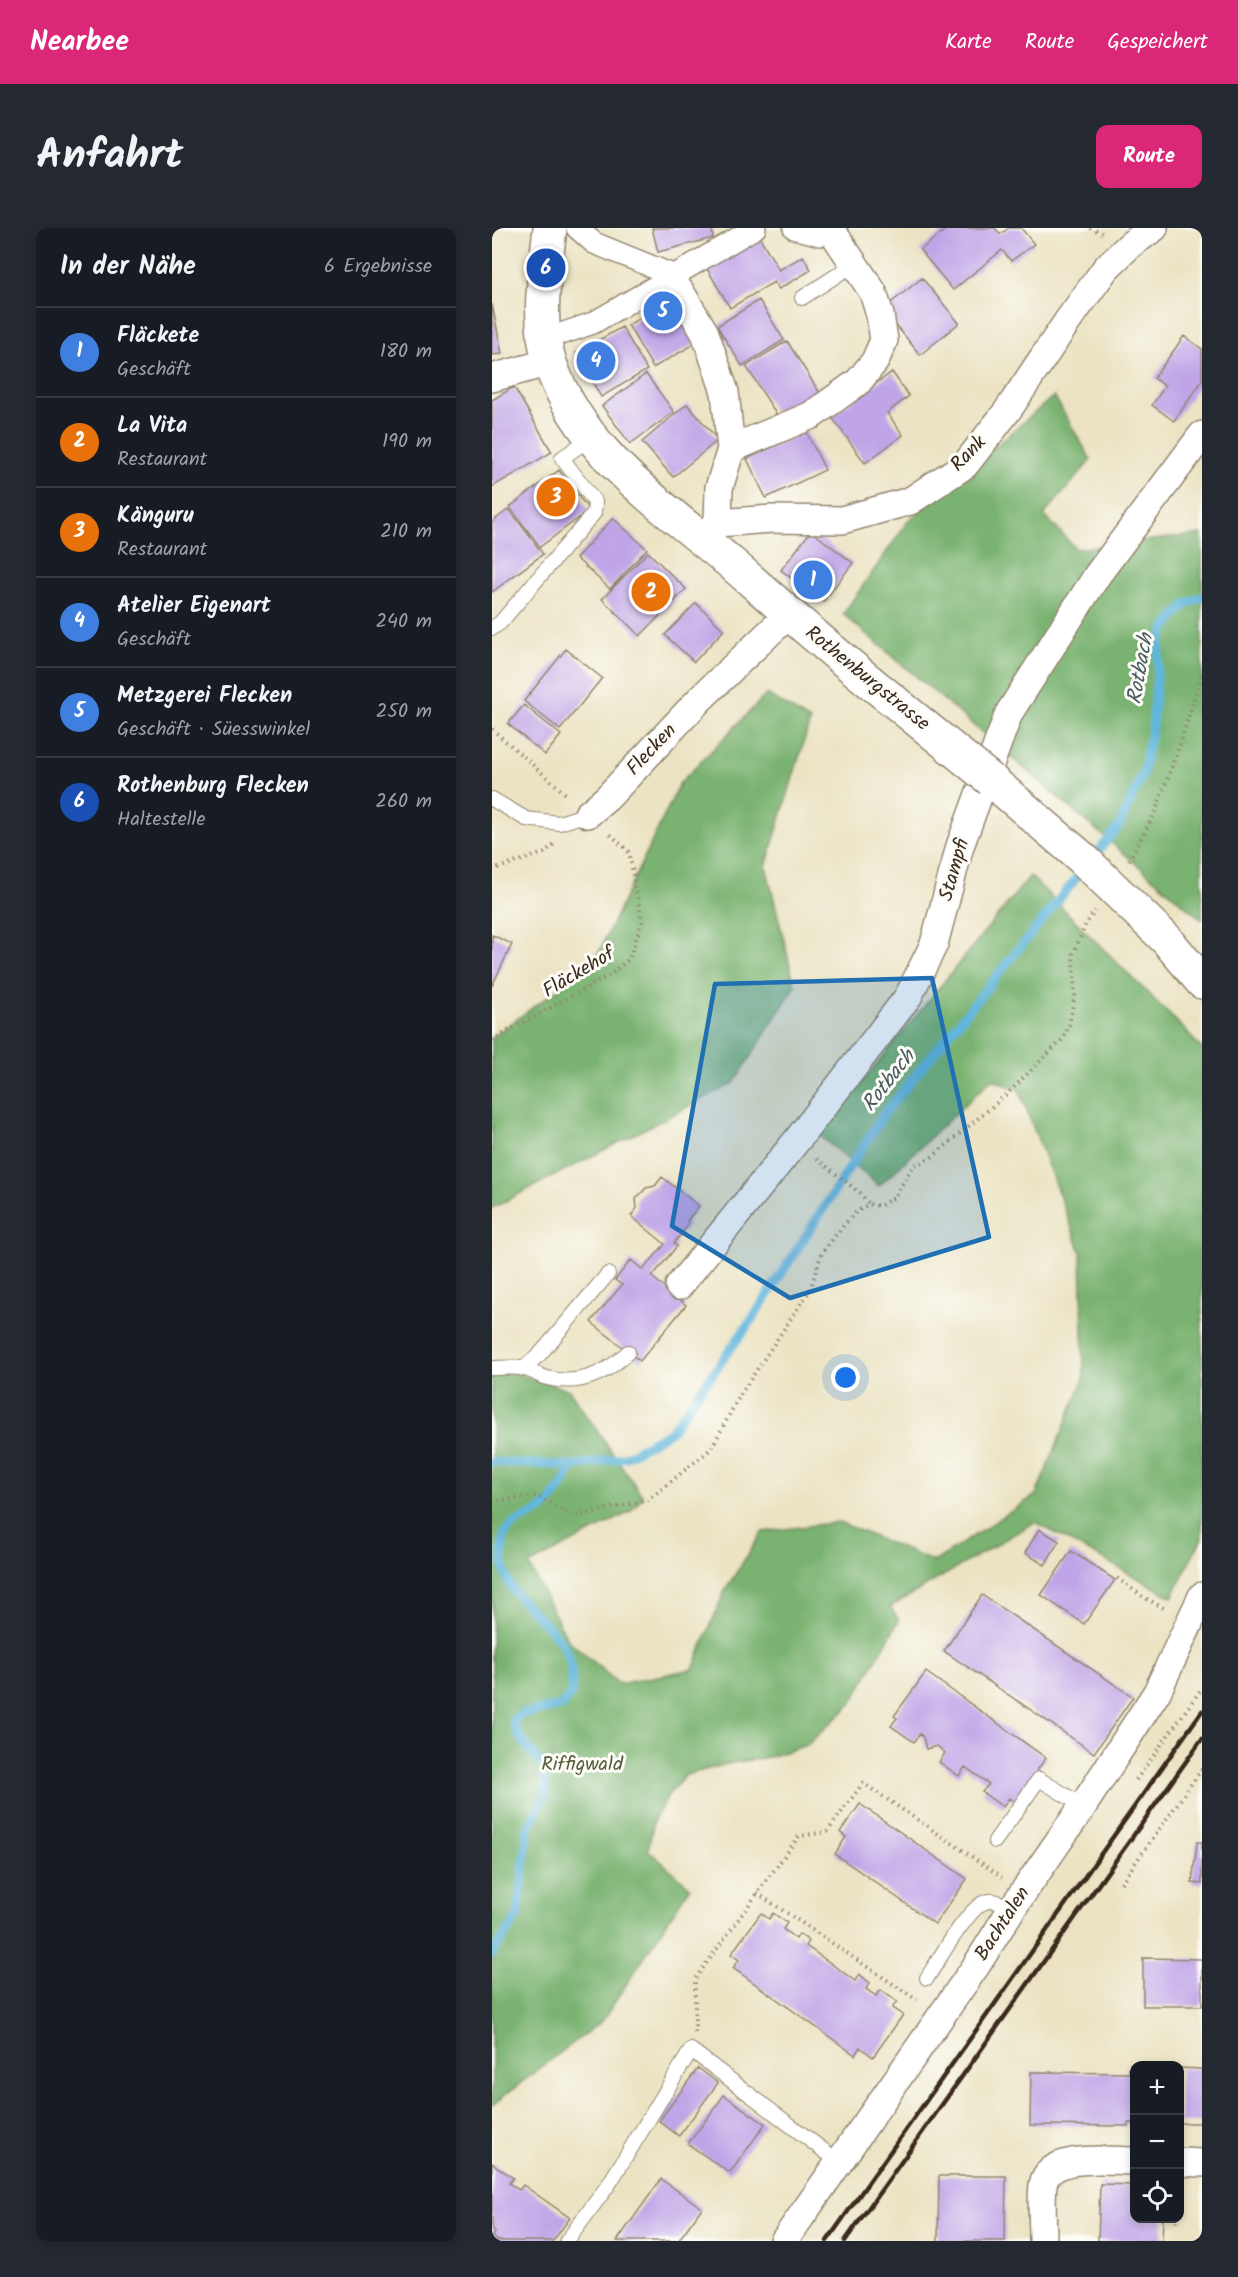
<!DOCTYPE html>
<html lang="de">
<head>
<meta charset="utf-8">
<style>
	body { margin:0; font-family:Kalam,sans-serif; background:#242831; color:#f1f3f6 }
	.controls { position:absolute; right:18px; bottom:18px; display:grid; overflow:hidden; border-radius:12px; box-shadow:0 3px 9px #0003 }
	.controls button { width:54px; height:54px; display:grid; place-items:center; padding:0; border:0; border-bottom:2px solid #363941; background:#171b24; color:#f1f3f6; font:30px sans-serif }
	.you { position:absolute; left:354px; top:1150px; width:21px; height:21px; margin:-15px; border:4px solid #fff; border-radius:50%; background:#1a73e8; box-shadow:0 0 0 9px #1a73e833 }
	.badge { display:grid; place-items:center; width:39px; height:39px; border-radius:50%; background:#db2777; color:#fff; font-size:20px; font-weight:700 }
	.pin { position:absolute; translate:-50% -50%; border:3px solid #fff; box-shadow:0 2px 6px #0006 }
	.list { margin:0; padding:0; list-style:none }
	h2 { display:flex; justify-content:space-between; align-items:center; height:78px; margin:0; padding:0 24px; font-size:26px }
	h2 small { font-size:20px; font-weight:400; color:#9ea1a6 }
	.list li { display:grid; grid-template-columns:39px 1fr auto; gap:18px; align-items:center; box-sizing:border-box; height:90px; padding:0 24px; border-top:2px solid #363941 }
	.list b { display:block; font-size:22px; white-space:nowrap }
	.list p { margin:0; font-size:20px; white-space:nowrap; color:#9ea1a6 }
	.list em { font-size:20px; font-style:normal; color:#9ea1a6 }
	.icon { flex:none; width:33px; height:33px; fill:none; stroke:currentColor; stroke-width:2; stroke-linecap:round; stroke-linejoin:round }
	.map { position:relative; flex:none; width:710px; height:2013px; overflow:hidden; border-radius:12px }
	header { display:flex; align-items:center; gap:36px; box-sizing:border-box; height:84px; padding:0 30px; background:#db2777; color:#fff }
	header strong { font-size:28px }
	nav { display:flex; gap:33px; margin-inline-start:auto; font-size:21px }
	.intro { display:flex; align-items:center; justify-content:space-between; box-sizing:border-box; height:144px; padding:0 36px }
	h1 { margin:0; font-size:42px }
	.button { padding:15px 27px; border-radius:12px; background:#db2777; color:#fff; font-size:21px; font-weight:700 }
	main { display:flex; gap:36px; padding:0 36px }
	aside { flex:1; background:#171b24; border-radius:12px; box-shadow:0 3px 9px #0003 }
	.map>svg:first-child { display:block }
	.forest { fill:#7ab371; stroke:#5a6e48; stroke-width:1.5 }
	.lines { fill:none; stroke-linecap:round; stroke-linejoin:round }
	.stream { stroke:#60b6dc; stroke-width:9 }
	.building { fill:#bfa5e7 }
	.service-casing { stroke:#938670; stroke-width:16 }
	.pedestrian-casing { stroke:#938670; stroke-width:24 }
	.minor-casing { stroke:#938670; stroke-width:30 }
	.secondary-casing { stroke:#938670; stroke-width:36 }
	.path { stroke:#938670; stroke-width:4; stroke-dasharray:1.5 4.5; stroke-linecap:butt }
	.service { stroke:#fff; stroke-width:14 }
	.pedestrian { stroke:#fff; stroke-width:21 }
	.minor { stroke:#fff; stroke-width:27 }
	.secondary { stroke:#fff; stroke-width:33 }
	.rail { stroke:#3b2a1e; stroke-width:4.5 }
	.secondary-bridge-casing { stroke:#938670; stroke-width:36; stroke-linecap:butt }
	.secondary-bridge { stroke:#fff; stroke-width:33 }
	.marked { fill:#1f6fb2; fill-opacity:0.2; stroke:#1f6fb2; stroke-width:4.5; stroke-linejoin:round }
	.labels { text-anchor:middle; dominant-baseline:central; stroke-width:6; stroke-linejoin:round; paint-order:stroke }
	.street-label { font-size:20px; fill:#3b2a1e; stroke:#fdfcf7 }
	.park-label { font-size:20px; fill:#575c3c; stroke:#fdfcf7 }
	.water-label { font-size:21px; font-style:italic; fill:#485b60; stroke:#fdfcf7 }
</style>
</head>
<body>
<header>
<strong>Nearbee</strong>
<nav><a>Karte</a><a>Route</a><a>Gespeichert</a></nav>
</header>
<div class="intro"><h1>Anfahrt</h1><a class="button">Route</a></div>
<main>
<aside>
<h2>In der Nähe<small>6 Ergebnisse</small></h2>
<ul class="list">
<li><span class="badge" style="background:#3f7fe0">1</span><div><b>Fläckete</b><p>Geschäft</p></div><em>180 m</em></li>
<li><span class="badge" style="background:#e8710a">2</span><div><b>La Vita</b><p>Restaurant</p></div><em>190 m</em></li>
<li><span class="badge" style="background:#e8710a">3</span><div><b>Känguru</b><p>Restaurant</p></div><em>210 m</em></li>
<li><span class="badge" style="background:#3f7fe0">4</span><div><b>Atelier Eigenart</b><p>Geschäft</p></div><em>240 m</em></li>
<li><span class="badge" style="background:#3f7fe0">5</span><div><b>Metzgerei Flecken</b><p>Geschäft · Süesswinkel</p></div><em>250 m</em></li>
<li><span class="badge" style="background:#1a4fb4">6</span><div><b>Rothenburg Flecken</b><p>Haltestelle</p></div><em>260 m</em></li>
</ul>
</aside>
<div class="map">
<svg width="710" height="2013" viewBox="0 0 710 2013">
	<rect width="100%" height="100%" fill="#fdfcf7"/>
	<filter id="ink" filterUnits="userSpaceOnUse"><feTurbulence type="fractalNoise" baseFrequency=".0167" numOctaves="2"/><feDisplacementMap in="SourceGraphic" scale="12" xChannelSelector="R" yChannelSelector="G"/><feConvolveMatrix kernelMatrix="1 2 1 2 8 2 1 2 1" color-interpolation-filters="sRGB"/></filter>
	<filter id="wash" filterUnits="userSpaceOnUse"><feTurbulence type="fractalNoise" baseFrequency=".008" numOctaves="4" result="noise"/><feDisplacementMap in="SourceGraphic" scale="24" xChannelSelector="R" yChannelSelector="G"/><feGaussianBlur stdDeviation="1.35" result="paint"/><feColorMatrix in="noise" values="0 0 0 0 0 0 0 0 0 0 0 0 0 0 0 0 0 1.4 0 .05"/><feComposite in="paint" operator="in"/></filter>
	<g filter="url(#wash)">
		<rect width="100%" height="100%" fill="#ebe3c3"/>
		<!-- forest -->
		<path class="forest" d="M562 168 599 232 552 287 584 321 710 306V692L351 386 417 292Z
			M275 466 318 493 274 638 303 758 242 855 0 980V809L101 736 188 555Z
			M538 648 692 801 710 821V1310L680 1369 543 1294 398 1379 407 1392 359 1476 315 1517 277 1529 235 1536 194 1547 177 1566 162 1592 156 1622 198 1659 111 1792 0 1877V1138L77 1162 151 1269 138 1284 37 1337 76 1412 127 1456 201 1441 232 1364 270 1304 347 1294 442 1334 544 1267 592 1150 589 1024 527 862 500 851 387 958 327 907Z"/>
		<g class="lines">
			<!-- stream -->
			<path class="stream" d="M0 1234 81 1238 134 1229 179 1203 261 1090 392 886 627 598 651 546 660 499 668 413 674 399 694 376 710 369
				M0 1726 26 1688 36 1600 54 1565 52 1541 25 1505 21 1492 30 1486 70 1478 80 1465C79 1453 81 1435 75 1424 51 1379 0 1372 12 1308 18 1292 37 1291 49 1282 64 1270 72 1255 81 1238"/>
		</g>
		<g id="blocks">
			<!-- building -->
			<path class="building" d="M160 0H220L221 10 166 24Z
				M456 0H503L508 6 517 0H529L542 16 519 33 510 22 461 62 428 22Z
				M267 8 287 42 311 28 319 42 287 61 282 54 238 80 214 39Z
				M430 50 467 95 428 127 391 81Z
				M181 71 206 114 161 140 136 97Z
				M267 72 292 112 250 138 225 98Z
				M0 76 10 126 0 127Z
				M130 99 155 142 109 169 84 125Z
				M692 108 710 121V153L682 193 660 177 673 158 662 150Z
				M295 113 329 167 288 192 254 138Z
				M400 144 417 168 395 185 411 207 373 235 339 188Z
				M154 146 182 184 138 216 110 178Z
				M22 159 60 224 0 259V172Z
				M195 176 226 212 181 249 150 214Z
				M314 203 333 242 274 270 255 231Z
				M67 242 97 282 48 319 18 279Z
				M17 281 51 326 0 364V294Z
				M121 290 155 321 118 361 84 330Z
				M319 303 361 335 331 374 289 342Z
				M156 324 194 361 148 408 110 371Z
				M204 375 232 402 202 434 173 407Z
				M74 421 110 450 68 502 32 473Z
				M32 477 69 507 53 527 16 496Z
				M0 707 20 716 0 758Z
				M170 949 207 978 195 993 196 997 182 1015 185 1018 160 1049 194 1077 148 1133 99 1094 130 1057 123 1052 139 1032 151 1042 173 1016 139 988 145 980 144 971 154 960 163 958Z
				M547 1301 567 1313 553 1337 533 1325Z
				M579 1323 623 1352 592 1396 549 1367Z
				M490 1367 641 1469 602 1525 452 1423Z
				M434 1444 554 1530 522 1574 517 1570 511 1579 490 1564 497 1556 473 1539 467 1548 447 1534 453 1525 445 1518 434 1521 431 1509 428 1506 422 1514 399 1498 405 1490 402 1488Z
				M368 1576 475 1651 443 1696 343 1626 354 1609 348 1604Z
				M705 1614H710V1656L700 1655Z
				M269 1685 277 1691 281 1685 295 1695 291 1701 304 1711 307 1706 317 1713 314 1718 337 1734 363 1753 367 1746 378 1755 374 1761 384 1768 389 1762 405 1774 400 1780 411 1787 381 1829 368 1819 363 1827 241 1740 247 1732 239 1726Z
				M651 1730 710 1731V1778H651Z
				M206 1840 226 1855 187 1908 167 1893Z
				M637 1840H642V1895H636V1898L538 1897 539 1844 637 1845Z
				M688 1840 710 1841V1895H688Z
				M232 1867 273 1896 238 1945 196 1916Z
				M0 1935 21 1950 17 1955 27 1962 31 1957 78 1990 61 2013H5L0 2009 2 2004 0 2002Z
				M447 1948H514L513 2013H446Z
				M169 1951 210 1980 186 2013H125Z
				M608 1956 642 1957V1990H671L670 2013H606Z"/>
		</g>
	</g>
	<g filter="url(#ink)">
		<use href="#blocks" fill-opacity="0" stroke="#938670" stroke-width="1.5"/>
		<g class="lines">
			<!-- service casing -->
			<g class="service-casing">
				<path id="service" d="M310 70 362 36
					M0 400 8 395 102 285 103 274 70 230 100 209
					M0 571 34 591 67 595 96 586
					M0 1140C10 1140 23 1138 33 1141 41 1143 47 1148 55 1150 87 1158 114 1146 136 1124
					M32 1140 48 1126 116 1046
					M503 1613 547 1551 591 1578
					M435 1750C446 1733 476 1680 493 1674 503 1670 511 1677 519 1682
					M75 2013 117 1956 199 1822 347 1934"/>
			</g>
			<!-- pedestrian casing -->
			<g class="pedestrian-casing">
				<path id="pedestrian" d="M85 0 102 15 183 48
					M302 0 328 7
					M72 105 101 95 263 0"/>
			</g>
			<!-- minor casing -->
			<g class="minor-casing">
				<path id="minor" d="M188 63 213 105 233 164 239 221 227 260 226 295
					M0 150 58 134
					M239 221 320 187 366 154 383 133 392 112 388 87 381 64 342 6
					M208 309 226 295 280 291 350 292 418 273 473 237 516 182 575 94 614 40 639 16 662 0
					M96 586 115 570 208 471 297 386
					M187 1058 306 911 416 769 442 716 468 618 517 485 606 346 710 207
					M688 1934 710 1935
					M292 2013 484 1738 519 1682 591 1578 665 1464 710 1368
					M551 2013C551 1995 549 1975 551 1957 556 1924 619 1933 642 1933"/>
			</g>
			<!-- secondary casing -->
			<g class="secondary-casing">
				<path id="secondary" d="M58 0C53 44 44 93 58 135 88 224 171 278 239 335 285 375 330 415 377 453
					M499 552 590 630
					M674 711 710 754"/>
			</g>
			<!-- path -->
			<path class="path" d="M598 0 610 5
				M0 501 76 568
				M637 632 662 587 687 519 710 446
				M0 642 52 625 62 616
				M0 812 118 747 137 731 150 694 137 624 117 605
				M325 931 368 965 377 976
				M0 1273 46 1268 71 1283 84 1288 156 1272 219 1221 248 1167 318 1062 330 1024 352 997 365 983 377 976 388 978 402 969 422 937 439 930 515 866 572 810 577 797 583 767 581 726 594 696 603 683
				M625 1350 650 1368 675 1382
				M644 1552 710 1460
				M629 1655 710 1541
				M265 1665 425 1772
				M203 1804V1751L307 1608 335 1604 371 1555 510 1649
				M684 1994V1990"/>
			<!-- service -->
			<use href="#service" class="service"/>
			<!-- pedestrian -->
			<use href="#pedestrian" class="pedestrian"/>
			<!-- minor -->
			<use href="#minor" class="minor"/>
			<!-- secondary -->
			<use href="#secondary" class="secondary"/>
			<!-- rail -->
			<path class="rail" d="M335 2013 710 1483
				M353 2013 710 1511"/>
			<!-- secondary-bridge casing -->
			<g class="secondary-bridge-casing">
				<path id="secondary-bridge" d="M377 453 499 552
					M590 630 674 711"/>
			</g>
			<!-- secondary-bridge -->
			<use href="#secondary-bridge" class="secondary-bridge"/>
		</g>
	</g>
	<!-- marked area -->
	<path class="marked" d="M440 750 497 1009 298 1070 180 998 223 756Z"/>
	<g class="labels">
		<!-- street labels -->
		<g class="street-label">
			<text transform="translate(477 226) rotate(-46)">Rank</text>
			<text transform="translate(375 451) rotate(39)">Rothenburgstrasse</text>
			<text transform="translate(160 522) rotate(-47)">Flecken</text>
			<text transform="translate(463 642) rotate(-74)">Stampfi</text>
			<text transform="translate(87 745) rotate(-31)">Fläckehof</text>
			<text transform="translate(511 1696) rotate(-57)">Bachtalen</text>
		</g>
		<!-- park labels -->
		<g class="park-label">
			<text x="90" y="1537">Riffigwald</text>
		</g>
		<!-- water labels -->
		<g class="water-label">
			<text transform="translate(649 441) rotate(-80)">Rotbach</text>
			<text transform="translate(397 853) rotate(-52)">Rotbach</text>
		</g>
	</g>
</svg>
<div class="controls">
<button>+</button>
<button>−</button>
<button><svg class="icon" aria-label="locate" viewBox="0 0 24 24"><circle cx="12" cy="12" r="6"/><path d="M12 2v4M12 18v4M2 12h4M18 12h4"/></svg></button>
</div>
<div class="you"></div>
<div class="pin badge" style="left:321px;top:352px;background:#3f7fe0">1</div>
<div class="pin badge" style="left:159px;top:364px;background:#e8710a">2</div>
<div class="pin badge" style="left:64px;top:269px;background:#e8710a">3</div>
<div class="pin badge" style="left:104px;top:133px;background:#3f7fe0">4</div>
<div class="pin badge" style="left:171px;top:83px;background:#3f7fe0">5</div>
<div class="pin badge" style="left:54px;top:40px;background:#1a4fb4">6</div>
</div>
</main>
</body>
</html>
